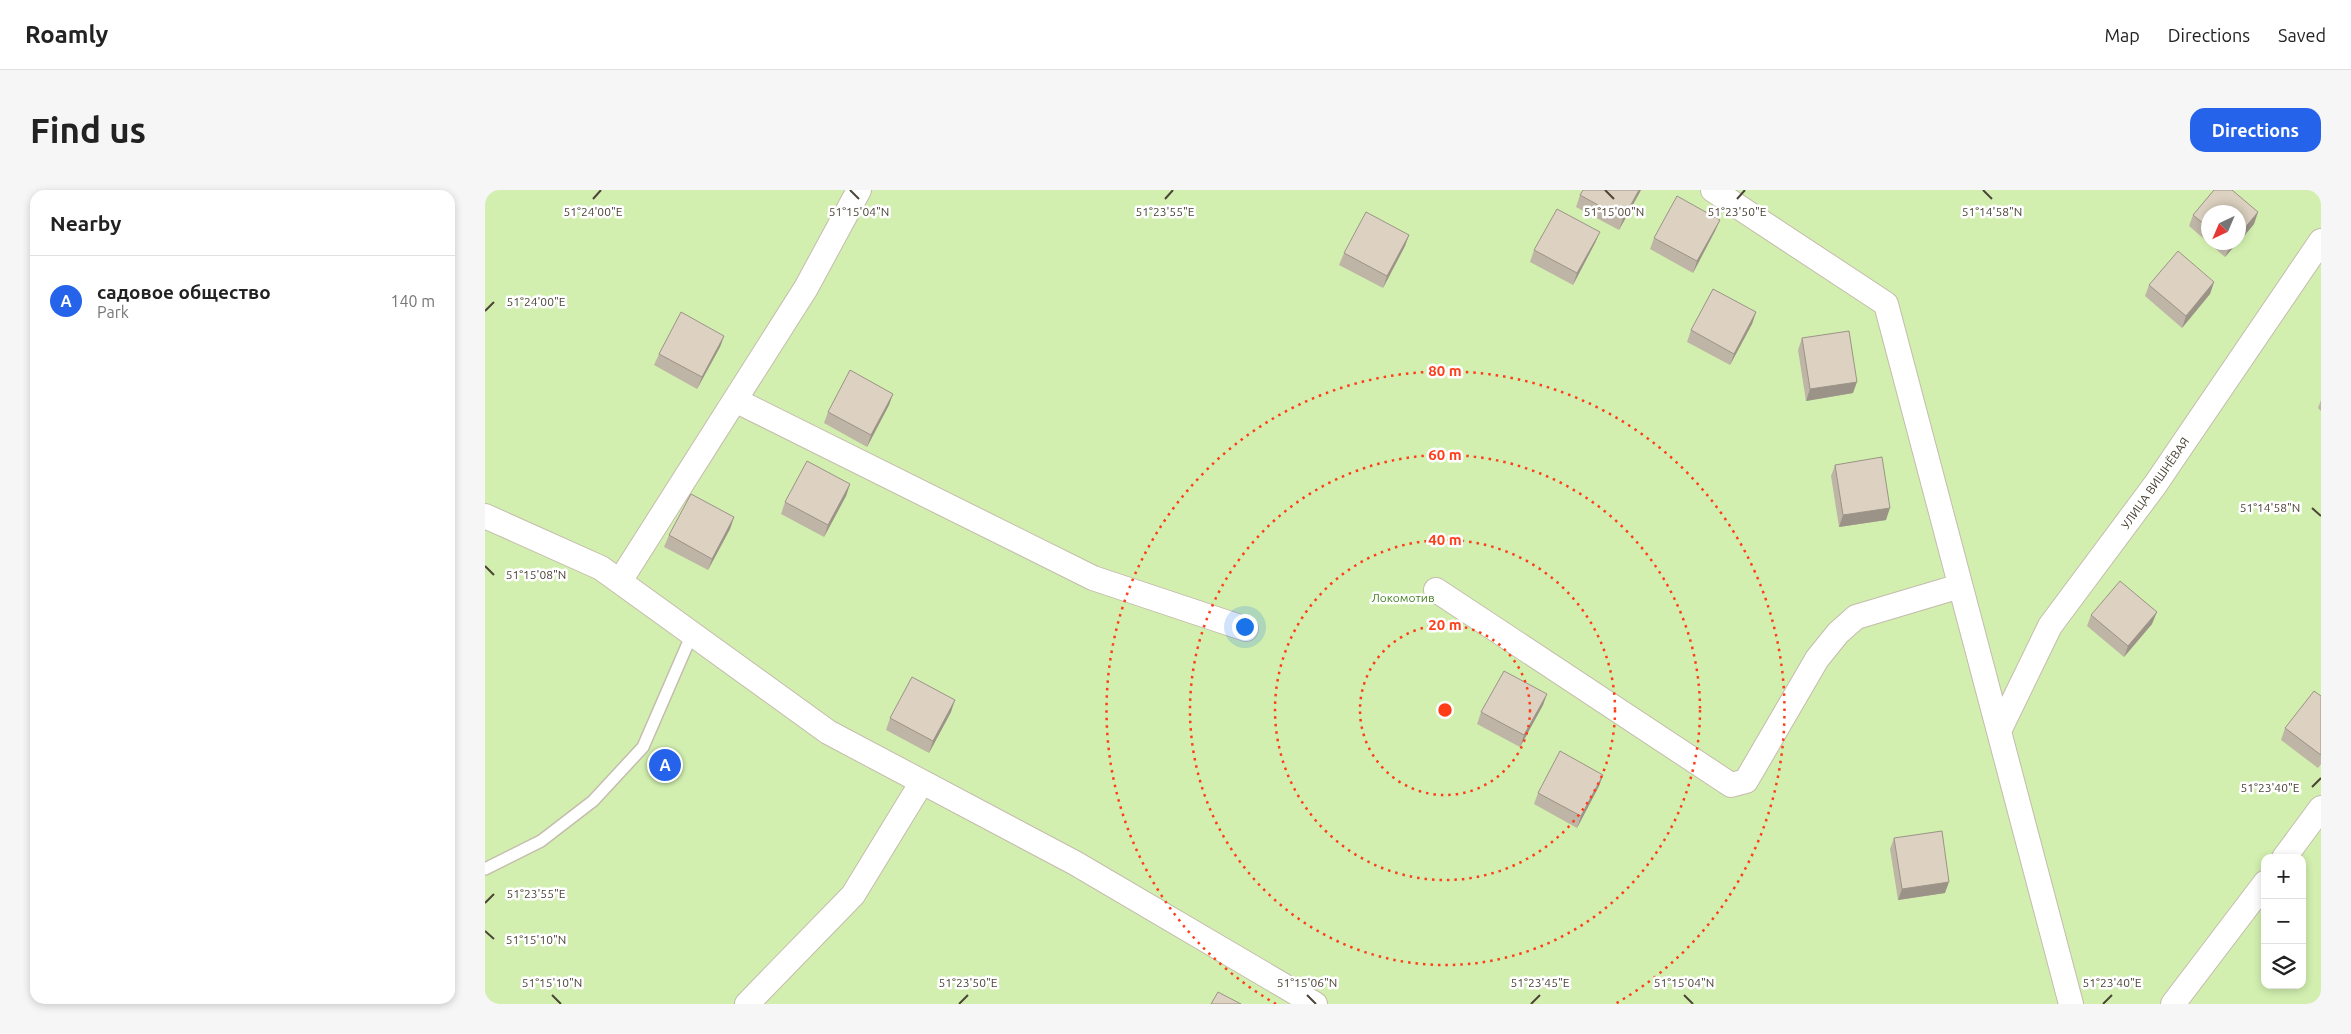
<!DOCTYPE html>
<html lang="en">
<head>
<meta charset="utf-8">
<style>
	body { margin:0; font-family:Ubuntu,sans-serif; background:#f6f6f6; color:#222 }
	.controls { position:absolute; right:15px; bottom:15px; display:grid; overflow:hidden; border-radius:10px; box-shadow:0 2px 8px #0003 }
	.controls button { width:45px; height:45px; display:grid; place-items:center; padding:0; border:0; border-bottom:1px solid #e0e0e0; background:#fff; color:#222; font:25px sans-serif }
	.compass { position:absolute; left:1716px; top:15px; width:45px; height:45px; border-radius:50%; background:#fff; box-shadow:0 2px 8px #0003; rotate:224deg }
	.you { position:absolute; left:759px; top:436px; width:18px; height:18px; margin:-12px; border:4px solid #fff; border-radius:50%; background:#1a73e8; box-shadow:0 0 0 8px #1a73e833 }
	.badge { display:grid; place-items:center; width:32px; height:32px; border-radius:50%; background:#2563eb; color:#fff; font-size:16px; font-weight:700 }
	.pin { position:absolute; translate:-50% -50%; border:2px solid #fff; box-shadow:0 1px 5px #0006 }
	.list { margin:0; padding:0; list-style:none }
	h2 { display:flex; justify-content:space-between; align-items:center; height:65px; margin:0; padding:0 20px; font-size:21px }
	h2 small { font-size:16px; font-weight:400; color:#767676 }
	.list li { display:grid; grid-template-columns:32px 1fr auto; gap:15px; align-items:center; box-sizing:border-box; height:90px; padding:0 20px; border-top:1px solid #e0e0e0 }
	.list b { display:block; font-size:19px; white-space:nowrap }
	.list p { margin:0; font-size:16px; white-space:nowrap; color:#767676 }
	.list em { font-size:16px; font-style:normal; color:#767676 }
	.icon { flex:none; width:28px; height:28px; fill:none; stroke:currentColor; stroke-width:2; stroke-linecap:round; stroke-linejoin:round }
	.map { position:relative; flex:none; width:1836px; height:814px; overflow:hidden; border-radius:15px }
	header { display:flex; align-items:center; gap:30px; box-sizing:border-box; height:70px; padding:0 25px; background:#fff; border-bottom:1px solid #e0e0e0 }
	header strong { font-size:24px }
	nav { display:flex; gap:28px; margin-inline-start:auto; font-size:18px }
	.intro { display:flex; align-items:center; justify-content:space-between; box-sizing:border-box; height:120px; padding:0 30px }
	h1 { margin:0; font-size:35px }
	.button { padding:12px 22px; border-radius:15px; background:#2563eb; color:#fff; font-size:18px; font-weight:700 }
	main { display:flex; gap:30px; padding:0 30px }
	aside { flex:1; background:#fff; border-radius:15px; box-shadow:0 2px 8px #0003 }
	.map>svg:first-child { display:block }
	.green { fill:#d2efaf; fill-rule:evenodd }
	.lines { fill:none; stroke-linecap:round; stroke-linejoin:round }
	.lane-casing { stroke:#c4bcac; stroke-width:14 }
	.street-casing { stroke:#c4bcac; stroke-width:26 }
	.lane { stroke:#fff; stroke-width:11 }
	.street { stroke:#fff; stroke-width:24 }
	.wall { fill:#beb5a6 }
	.shaded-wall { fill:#9b9387 }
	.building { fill:#ddd2c1; stroke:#9b9387 }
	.ticks { fill:none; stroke:#4c4437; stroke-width:2 }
	.ring { fill:none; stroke:#ff3e19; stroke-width:2.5; stroke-dasharray:2.5 5 }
	.labels { text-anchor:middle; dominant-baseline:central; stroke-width:5; stroke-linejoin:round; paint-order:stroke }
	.street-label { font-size:12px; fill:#4c4437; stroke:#fff }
	.park-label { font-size:12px; fill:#448121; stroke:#fff }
	.ticks-label { font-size:12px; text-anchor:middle; fill:#4c4437; stroke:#fff; stroke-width:5; stroke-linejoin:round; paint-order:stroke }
	.centre { fill:#ff3e19; stroke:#fff; stroke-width:2.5 }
	.ring-label { font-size:15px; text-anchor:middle; font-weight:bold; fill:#ff3e19; stroke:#fff; stroke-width:5; stroke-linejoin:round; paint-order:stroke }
</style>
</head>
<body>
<header>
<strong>Roamly</strong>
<nav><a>Map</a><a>Directions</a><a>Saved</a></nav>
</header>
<div class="intro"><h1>Find us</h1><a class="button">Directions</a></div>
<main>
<aside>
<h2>Nearby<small></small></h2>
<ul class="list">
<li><span class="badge">A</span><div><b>садовое общество</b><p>Park</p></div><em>140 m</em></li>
</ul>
</aside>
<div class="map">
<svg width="1836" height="814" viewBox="0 0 1836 814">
	<rect width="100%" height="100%" fill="#f7f3eb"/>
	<!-- green -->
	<path class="green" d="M0 0H1836V814H0ZM1724 22H1754V52H1724ZM1780 668H1817V795H1780Z"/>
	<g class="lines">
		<!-- lane casing -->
		<g class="lane-casing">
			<path id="lane" d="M0 679 56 651 108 611 158 557 207 444"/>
		</g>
		<!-- street casing -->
		<g class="street-casing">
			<path id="street" d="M1228 0 1401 114 1586 814
				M250 210 608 388 761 439
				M0 326 116 378 343 542 590 673 830 814
				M135 391 321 98 374 0
				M951 400 1246 595 1261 591 1332 469 1353 443 1371 427 1475 396
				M1514 541 1565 436 1670 295 1836 51
				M1799 668 1836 618
				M262 814 368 705 437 592
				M1688 814 1780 693"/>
		</g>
		<!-- lane -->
		<use href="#lane" class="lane"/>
		<!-- street -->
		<use href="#street" class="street"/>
	</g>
	<!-- wall -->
	<path class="wall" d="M1156 0 1134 40 1091 17 1095 5Z
		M1729 0H1747L1773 22 1769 34 1754 52V22H1724V52H1753L1740 67 1704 36 1708 25Z
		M1235 30 1230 41 1208 83 1165 59 1169 48Z
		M1115 42 1110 53 1088 95 1045 72 1049 60Z
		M924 45 920 56 898 98 854 75 859 63Z
		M1729 92 1725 104 1697 138 1660 106 1664 95Z
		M1271 122 1267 134 1245 175 1202 152 1206 140Z
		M239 146 235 157 212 199 169 175 174 164Z
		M1317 148 1368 203 1321 211 1313 160Z
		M408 204 404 215 382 257 339 233 343 222Z
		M1836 210V221L1833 218Z
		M1350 275 1401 330 1354 337 1346 286Z
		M365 294 361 306 339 347 296 324 300 312Z
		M249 327 245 339 223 380 179 357 184 345Z
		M1606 425 1667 434 1639 467 1602 436Z
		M1062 504 1058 515 1035 557 992 534 996 522Z
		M1836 506V574L1833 578 1796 550 1800 538Z
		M466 522 444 563 401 540 405 528Z
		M1118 585 1114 596 1092 638 1049 614 1053 603Z
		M1409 648 1460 703 1413 710 1405 659Z"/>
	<!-- shaded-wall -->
	<path class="shaded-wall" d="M1154 0H1156L1134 40 1138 29Z
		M1773 22 1769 34 1754 52V45Z
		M1235 30 1230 41 1208 83 1212 71Z
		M1115 42 1110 53 1088 95 1092 83Z
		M924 45 920 56 898 98 902 86Z
		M1747 52H1753L1740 67 1745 56Z
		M1729 92 1725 104 1697 138 1701 126Z
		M1271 122 1267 134 1245 175 1249 164Z
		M239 146 235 157 212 199 217 187Z
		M1372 192 1368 203 1321 211 1325 199Z
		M408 204 404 215 382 257 386 245Z
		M365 294 361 306 339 347 343 335Z
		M1405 318 1401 330 1354 337 1358 325Z
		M249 327 245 339 223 380 227 369Z
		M1672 422 1667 434 1639 467 1643 456Z
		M1062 504 1058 515 1035 557 1039 545Z
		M470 510 466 522 444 563 448 551Z
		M1118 585 1114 596 1092 638 1096 626Z
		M1464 692 1460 703 1413 710 1417 699Z"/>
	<!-- building -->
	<path class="building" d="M1098 0H1154L1138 29 1095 5Z
		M1729 0H1747L1773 22 1754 45V22H1724V38L1708 25Z
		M1192 6 1235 30 1212 71 1169 48Z
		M1072 19 1115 42 1092 83 1049 60Z
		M881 22 924 45 902 86 859 63Z
		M1741 52H1747L1745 56Z
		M1693 61 1729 92 1701 126 1664 95Z
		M1228 99 1271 122 1249 164 1206 140Z
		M196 122 239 146 217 187 174 164Z
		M1364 141 1372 192 1325 199 1317 148Z
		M365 180 408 204 386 245 343 222Z
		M1397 267 1405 318 1358 325 1350 275Z
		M322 271 365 294 343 335 300 312Z
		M206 304 249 327 227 369 184 345Z
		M1635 391 1672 422 1643 456 1606 425Z
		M1019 481 1062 504 1039 545 996 522Z
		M427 487 470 510 448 551 405 528Z
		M1829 501 1836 506V565L1800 538Z
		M1075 561 1118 585 1096 626 1053 603Z
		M1457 641 1464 692 1417 699 1409 648Z
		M733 802 756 814H726Z"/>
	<!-- ticks -->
	<path class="ticks" d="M365 0 374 9M1120 0 1129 9M1498 0 1507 9M108 9 116 0M680 9 688 0M1252 9 1260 0M0 121 9 112M1827 318 1836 326M0 376 9 385M1827 597 1836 588M0 713 9 704M0 741 9 749M67 805 76 814M822 805 831 814M1199 805 1208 814M474 814 483 805M1046 814 1055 805M1618 814 1627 805"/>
	<!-- distance rings -->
	<g class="ring">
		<circle cx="960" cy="520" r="85"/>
		<circle cx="960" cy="520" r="170"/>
		<circle cx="960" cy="520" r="255"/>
		<path d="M791 814A339 339 0 1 1 1130 814"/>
	</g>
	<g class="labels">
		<!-- street labels -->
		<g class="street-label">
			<text transform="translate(1670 293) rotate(-55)">УЛИЦА ВИШНЁВАЯ</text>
		</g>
		<!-- park labels -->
		<g class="park-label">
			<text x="918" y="407">Локомотив</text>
		</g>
	</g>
	<g class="ticks-label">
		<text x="374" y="26">51°15'04"N</text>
		<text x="1129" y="26">51°15'00"N</text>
		<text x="1507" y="26">51°14'58"N</text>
		<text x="108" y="26">51°24'00"E</text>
		<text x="680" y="26">51°23'55"E</text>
		<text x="1252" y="26">51°23'50"E</text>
		<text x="51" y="116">51°24'00"E</text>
		<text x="1785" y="322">51°14'58"N</text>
		<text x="51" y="389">51°15'08"N</text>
		<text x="1785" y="602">51°23'40"E</text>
		<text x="51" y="708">51°23'55"E</text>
		<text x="51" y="754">51°15'10"N</text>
		<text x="483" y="797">51°23'50"E</text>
		<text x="1055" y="797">51°23'45"E</text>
		<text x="1627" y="797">51°23'40"E</text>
		<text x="67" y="797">51°15'10"N</text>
		<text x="822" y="797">51°15'06"N</text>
		<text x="1199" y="797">51°15'04"N</text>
	</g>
	<circle cx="960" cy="520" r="8" class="centre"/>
	<g class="ring-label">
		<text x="960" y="186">80 m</text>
		<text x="960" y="270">60 m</text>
		<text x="960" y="355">40 m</text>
		<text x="960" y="440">20 m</text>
	</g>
</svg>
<div class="controls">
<button>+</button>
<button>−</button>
<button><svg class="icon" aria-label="layers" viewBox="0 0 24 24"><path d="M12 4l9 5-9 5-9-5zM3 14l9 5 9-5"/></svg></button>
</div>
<svg class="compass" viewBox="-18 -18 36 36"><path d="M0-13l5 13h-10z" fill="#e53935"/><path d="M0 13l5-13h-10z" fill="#767676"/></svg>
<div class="you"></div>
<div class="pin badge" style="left:180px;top:575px">A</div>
</div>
</main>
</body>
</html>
